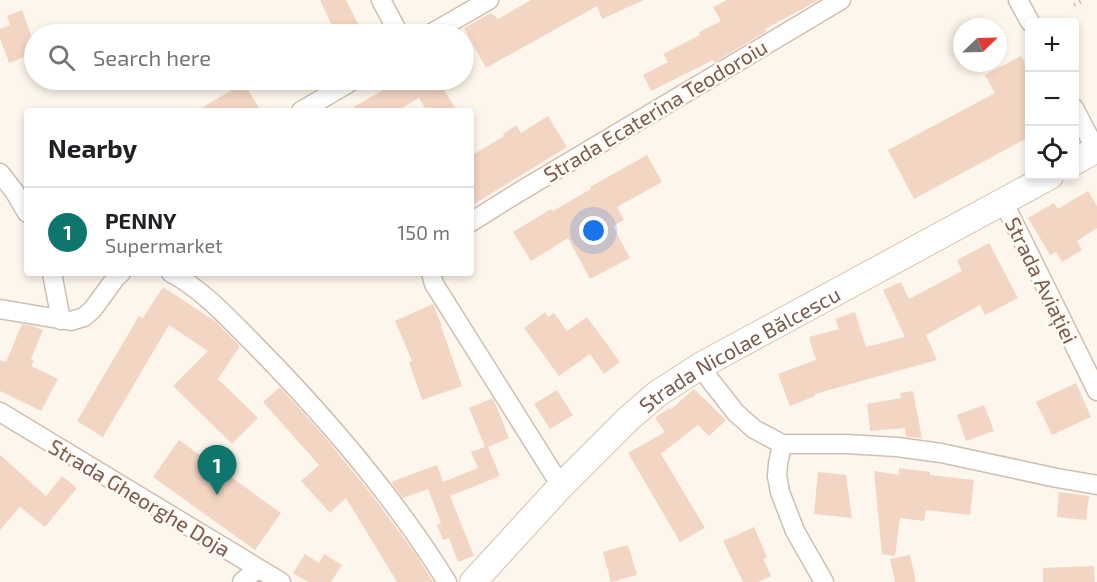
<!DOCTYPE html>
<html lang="en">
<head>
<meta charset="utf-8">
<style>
	body { margin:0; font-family:"Exo 2",sans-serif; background:#f6f6f6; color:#202124 }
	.controls { position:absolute; right:18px; top:18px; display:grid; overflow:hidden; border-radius:6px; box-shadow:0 3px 9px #0003 }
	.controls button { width:54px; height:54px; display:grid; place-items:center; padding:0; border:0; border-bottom:2px solid #e0e0e0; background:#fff; color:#202124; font:30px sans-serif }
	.compass { position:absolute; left:953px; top:18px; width:54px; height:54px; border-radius:50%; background:#fff; box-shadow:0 3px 9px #0003; rotate:67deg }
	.you { position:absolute; left:594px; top:231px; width:21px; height:21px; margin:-15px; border:4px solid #fff; border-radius:50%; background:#1a73e8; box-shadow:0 0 0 9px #1a73e833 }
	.badge { display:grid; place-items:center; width:39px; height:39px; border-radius:50%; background:#0f766e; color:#fff; font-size:20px; font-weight:700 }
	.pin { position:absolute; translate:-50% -50px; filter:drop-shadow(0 2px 3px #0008) }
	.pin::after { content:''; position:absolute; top:32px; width:21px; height:18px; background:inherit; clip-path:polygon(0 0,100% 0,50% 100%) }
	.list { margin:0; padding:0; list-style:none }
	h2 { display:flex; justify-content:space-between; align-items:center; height:78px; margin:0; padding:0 24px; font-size:26px }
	h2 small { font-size:20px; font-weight:400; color:#757577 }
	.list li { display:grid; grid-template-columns:39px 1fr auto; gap:18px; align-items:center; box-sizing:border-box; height:90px; padding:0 24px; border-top:2px solid #e0e0e0 }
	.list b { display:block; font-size:22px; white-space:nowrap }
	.list p { margin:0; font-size:20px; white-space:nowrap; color:#757577 }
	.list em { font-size:20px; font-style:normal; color:#757577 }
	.icon { flex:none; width:33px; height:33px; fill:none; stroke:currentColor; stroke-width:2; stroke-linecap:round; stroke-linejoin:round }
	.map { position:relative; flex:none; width:1097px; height:582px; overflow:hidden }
	.search { position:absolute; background:#fff; box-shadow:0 3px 9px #0003; left:24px; top:24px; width:450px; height:66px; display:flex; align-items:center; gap:15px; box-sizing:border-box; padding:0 21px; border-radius:33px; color:#757577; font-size:22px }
	.panel { position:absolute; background:#fff; box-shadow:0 3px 9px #0003; left:24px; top:108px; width:450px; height:168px; border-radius:6px }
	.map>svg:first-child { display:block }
	.building { fill:#f3d5c3 }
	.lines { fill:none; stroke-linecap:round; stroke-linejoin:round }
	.street-casing { stroke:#d1beb0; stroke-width:21 }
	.secondary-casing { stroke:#d6c0b0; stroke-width:28 }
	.path { stroke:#d9b8a5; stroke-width:4; stroke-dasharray:1.5 4.5; stroke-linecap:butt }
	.street { stroke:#fff; stroke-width:18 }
	.secondary { stroke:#fff; stroke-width:26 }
	.labels { text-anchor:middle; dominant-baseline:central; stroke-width:5; stroke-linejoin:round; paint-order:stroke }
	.street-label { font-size:21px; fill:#7a5c4d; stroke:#fffaf3 }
</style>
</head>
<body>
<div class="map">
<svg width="1097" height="582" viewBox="0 0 1097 582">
	<rect width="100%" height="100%" fill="#fdf6ec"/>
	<!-- building -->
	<path class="building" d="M320 0H346L363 34H336Z
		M531 0H644L602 19 597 6 486 68 464 28 491 13 498 19Z
		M727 0H819L765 29 767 31 715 62 713 60 651 91 643 75 668 62 663 54 700 35 699 32 721 21 713 7Z
		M22 10 34 43V53L9 63 0 38V29L10 25 7 16Z
		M1021 56 1029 71V137L914 199 888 150 995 93 985 75Z
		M400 80H438L457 111H427L419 98 397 111H347Z
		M244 83 261 111H196Z
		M548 116 567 147 471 206V156L504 136 503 134 516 125 521 133Z
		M647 155 662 182 617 207 624 220 613 226 630 258 590 279 568 238 531 261 513 232 551 209 553 211 591 189 590 187Z
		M1088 191 1097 206V228L1077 241 1082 250 1062 262 1056 252 1050 255 1028 218 1054 203 1058 209Z
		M989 243 1018 298 985 315 980 305 926 335 937 360 815 394V396L790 406 778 374 816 360 809 337 839 329 835 319 855 312 866 347 905 337 883 290 901 282 909 299 962 271 957 260Z
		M163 287 215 321 240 346 218 379 258 418 232 444 173 386 208 351 169 325 103 437 77 421 139 316 143 318Z
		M433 304 442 326H441L462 386 422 400 409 362 412 361 395 321Z
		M545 312 548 317 554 313 567 331 587 317 620 362 604 374 590 354 559 376 524 328Z
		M22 324 32 326 43 330 31 359 34 361 31 366 58 379 41 411 0 391V360L6 362Z
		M1076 383 1091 417 1052 435 1036 402Z
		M280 387 324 436 372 495 417 556 433 582H397L346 498 330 513 301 481 319 465 263 402Z
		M694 389 726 420 709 436 698 425 661 454 705 528 680 542 628 453 665 432 655 418 669 408 670 410Z
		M557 390 573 415 550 429 534 404Z
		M913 391 922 438 906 437 905 428 870 431 867 404 901 398 900 393Z
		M493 398 509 438 488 447 500 476 450 496 474 556 458 562 449 538 443 540 437 525 441 523 428 489 403 498 391 482 437 465 443 482 478 468 471 452 485 447 469 408Z
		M984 405 994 431 966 441 957 415Z
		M179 440 281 513 255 550 153 477Z
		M0 455 46 496 62 476 77 488 45 527 20 507 0 530Z
		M899 468 930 472V475L974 480 970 515 926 510 924 521 900 518 895 556 882 554 874 471 899 475Z
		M818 472 846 475 852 518 814 514Z
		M1059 492 1089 496 1086 520 1057 517Z
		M754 527 767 557 763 559 771 576 758 582H743L723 541Z
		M628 545 637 575 611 582 603 552Z
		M305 554 319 563 324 554 342 565 331 582H308L293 573Z
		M910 555 916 582H895L890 559Z
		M1094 566 1095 582H1043V568Z"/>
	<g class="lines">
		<!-- street casing -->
		<g class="street-casing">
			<path id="street" d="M381 0 399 34
				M1018 0 1030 22
				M430 34 489 0
				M1074 108 1096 150
				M301 111 354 80
				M0 173 14 191 27 213
				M1003 201 1097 391
				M471 222 519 192 841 0
				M52 273 61 320
				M171 273C202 289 229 319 254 344 326 417 393 495 447 582
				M431 273 434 284 561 486
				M0 309 71 321 84 317 93 309 117 276 121 273
				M702 365 710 380 736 413 754 429 782 444H846L897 447 941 453 1057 478 1097 485
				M0 412 281 582
				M782 444 778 464 777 476 780 492 795 531 824 582
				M242 582 257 569"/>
		</g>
		<!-- secondary casing -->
		<g class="secondary-casing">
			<g id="secondary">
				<path d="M1074 162 1097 149"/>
				<path id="s1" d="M473 582 561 486 627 420 657 394 702 365 1050 176"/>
			</g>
		</g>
		<!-- path -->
		<path class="path" d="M1074 5 1084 0"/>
		<!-- street -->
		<use href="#street" class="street"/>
		<!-- secondary -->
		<use href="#secondary" class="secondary"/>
	</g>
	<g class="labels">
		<!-- street labels -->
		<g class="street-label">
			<text transform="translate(655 110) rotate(-31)">Strada Ecaterina Teodoroiu</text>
			<text transform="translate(1042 280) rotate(64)">Strada Aviației</text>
			<text stroke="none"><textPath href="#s1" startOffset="357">Strada Nicolae Bălcescu</textPath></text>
			<text transform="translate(140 497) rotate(31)">Strada Gheorghe Doja</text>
		</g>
	</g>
</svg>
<div class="controls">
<button>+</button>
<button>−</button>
<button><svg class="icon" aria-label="locate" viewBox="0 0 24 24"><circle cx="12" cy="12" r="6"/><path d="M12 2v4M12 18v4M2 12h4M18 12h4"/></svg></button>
</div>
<svg class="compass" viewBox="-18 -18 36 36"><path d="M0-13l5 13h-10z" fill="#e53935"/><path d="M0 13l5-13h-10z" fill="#757577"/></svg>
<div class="you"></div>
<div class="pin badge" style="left:217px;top:495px">1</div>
<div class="search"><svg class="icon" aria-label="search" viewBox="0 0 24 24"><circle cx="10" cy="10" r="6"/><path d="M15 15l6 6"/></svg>Search here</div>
<section class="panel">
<h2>Nearby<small></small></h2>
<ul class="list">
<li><span class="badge">1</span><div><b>PENNY</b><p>Supermarket</p></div><em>150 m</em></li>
</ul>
</section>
</div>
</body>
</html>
